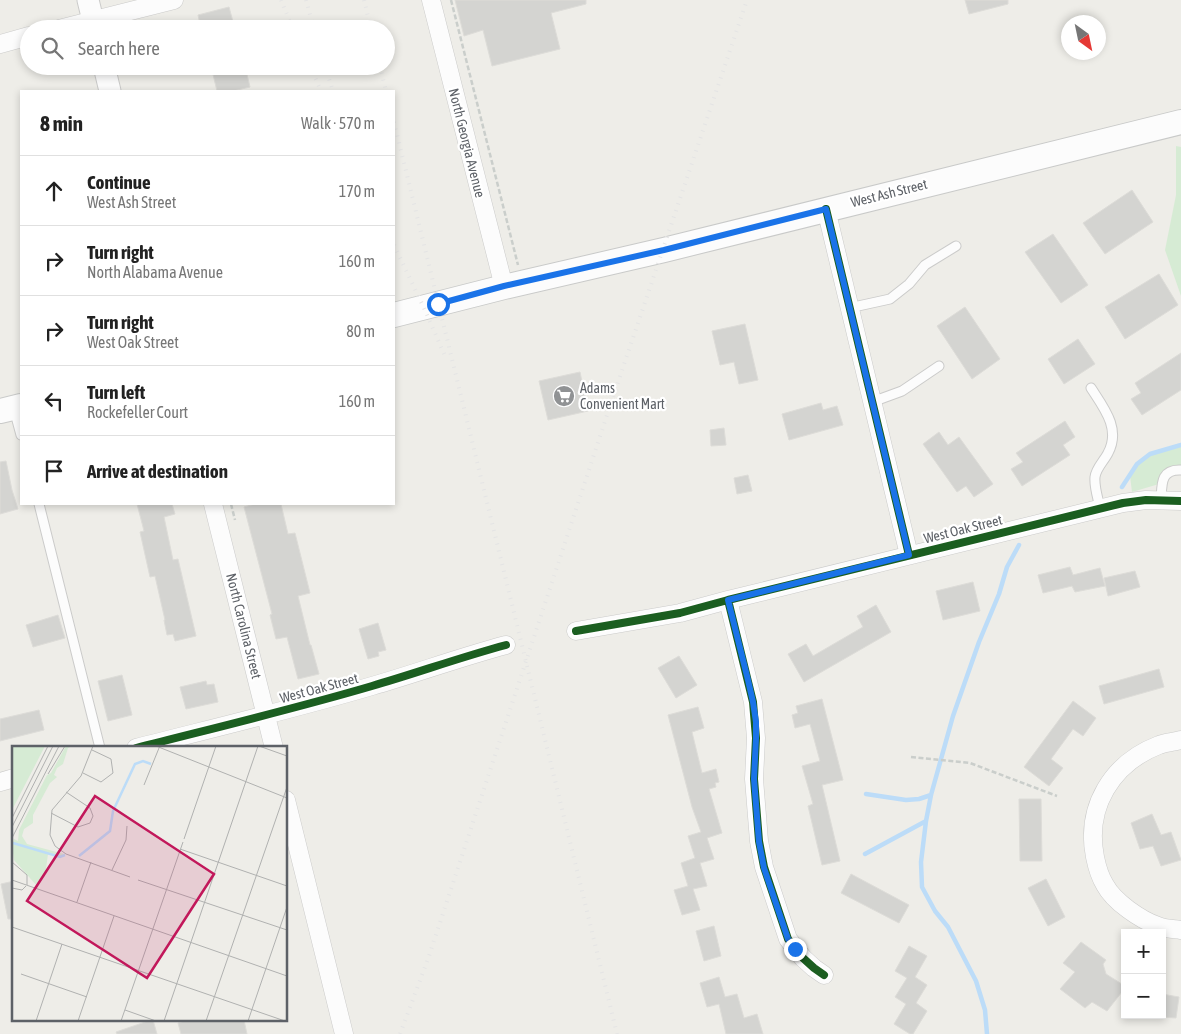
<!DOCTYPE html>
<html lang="en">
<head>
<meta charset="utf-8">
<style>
	body { margin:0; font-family:"Asap Condensed",sans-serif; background:#f2f2f2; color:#222 }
	.controls { position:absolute; right:15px; bottom:15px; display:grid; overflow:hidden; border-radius:0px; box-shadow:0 2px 8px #0003 }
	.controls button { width:45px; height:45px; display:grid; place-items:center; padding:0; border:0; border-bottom:1px solid #e0e0e0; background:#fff; color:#222; font:25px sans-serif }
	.compass { position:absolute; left:1061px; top:15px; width:45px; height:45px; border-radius:50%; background:#fff; box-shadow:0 2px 8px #0003; rotate:147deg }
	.stop { position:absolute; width:15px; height:15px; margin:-11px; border:4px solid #1a73e8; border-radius:50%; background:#fff }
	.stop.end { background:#1a73e8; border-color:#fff; box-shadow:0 1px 5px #0008 }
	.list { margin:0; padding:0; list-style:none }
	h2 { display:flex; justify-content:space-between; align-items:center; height:65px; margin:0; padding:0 20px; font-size:21px }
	h2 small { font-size:16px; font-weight:400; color:#767676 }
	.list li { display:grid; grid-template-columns:32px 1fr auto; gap:15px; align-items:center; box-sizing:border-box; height:70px; padding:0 20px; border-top:1px solid #e0e0e0 }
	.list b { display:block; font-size:19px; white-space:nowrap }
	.list p { margin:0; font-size:16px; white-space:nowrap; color:#767676 }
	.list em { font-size:16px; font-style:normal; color:#767676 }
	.icon { flex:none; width:28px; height:28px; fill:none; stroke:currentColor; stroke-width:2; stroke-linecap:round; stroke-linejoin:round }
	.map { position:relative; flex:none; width:1181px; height:1034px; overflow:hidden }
	.search { position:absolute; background:#fff; box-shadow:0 2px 8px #0003; left:20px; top:20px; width:375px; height:55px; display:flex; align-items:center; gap:12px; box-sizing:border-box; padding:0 18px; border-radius:28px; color:#767676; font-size:19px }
	.panel { position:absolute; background:#fff; box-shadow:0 2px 8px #0003; left:20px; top:90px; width:375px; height:415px; border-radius:0px }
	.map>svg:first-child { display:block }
	.green { fill:#d6ebd4 }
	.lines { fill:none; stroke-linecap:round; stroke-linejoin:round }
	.stream { stroke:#bcdcf8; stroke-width:4.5 }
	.building { fill:#d4d4d1; stroke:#dddcd8 }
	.service-casing { stroke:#cbcbca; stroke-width:11 }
	.minor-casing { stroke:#cbcbca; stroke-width:19 }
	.tertiary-casing { stroke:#cbcbca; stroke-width:23 }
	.secondary-casing { stroke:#c9cac9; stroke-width:26 }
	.path { stroke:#cacecb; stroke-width:2.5; stroke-dasharray:5 2.5; stroke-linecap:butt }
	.service { stroke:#fcfcfc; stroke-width:9 }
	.minor { stroke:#fcfcfc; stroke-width:18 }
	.tertiary { stroke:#fcfcfc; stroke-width:21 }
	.secondary { stroke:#fcfcfc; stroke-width:24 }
	.rail { stroke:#e4e4e4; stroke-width:4; stroke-dasharray:1 6; stroke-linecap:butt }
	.cycleway-casing { stroke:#fff; stroke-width:11 }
	.cycleway { stroke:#1b5e20; stroke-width:8 }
	.route { stroke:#1a73e8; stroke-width:6 }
	.labels { text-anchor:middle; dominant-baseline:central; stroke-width:4.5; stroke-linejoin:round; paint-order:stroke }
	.street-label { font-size:14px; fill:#5d6167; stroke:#fff }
	.poi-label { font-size:14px; fill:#5d6167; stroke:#fff; text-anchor:start }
	.inset-river { fill:none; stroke:#bcdcf8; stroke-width:2.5 }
	.inset-road { fill:none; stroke:#b0b1b0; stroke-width:1 }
	.view { fill:#c2185b; fill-opacity:0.15; stroke:#c2185b; stroke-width:2.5 }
	.inset-edge { fill:none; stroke:#5d6167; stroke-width:2.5 }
</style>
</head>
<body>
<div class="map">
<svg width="1181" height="1034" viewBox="0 0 1181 1034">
	<rect width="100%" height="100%" fill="#eeede8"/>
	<!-- green -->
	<path class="green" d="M1176 146 1181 147V296L1165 250 1176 195Z
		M1181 445V467L1159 484 1132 492 1130 476C1145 452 1155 453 1181 445Z"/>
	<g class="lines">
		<!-- stream -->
		<path class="stream" d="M1122 487 1137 464 1150 454 1181 445
			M866 794 906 800 919 799 931 795
			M865 854 926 821
			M987 1034 985 1010 976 981 948 927 935 911 922 887 921 862 926 821 931 795 953 716 979 642 999 594 1007 567 1019 545"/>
	</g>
	<!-- building -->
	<path class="building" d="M455 0H586V4L551 13 560 49 492 66 483 30 464 36Z
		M965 0H1008V4L969 14Z
		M229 7 235 29H201L198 15Z
		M211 66H245L250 87 233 91H217Z
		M1132 190 1153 222 1105 254 1083 223Z
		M1053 234 1088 285 1061 303 1025 252Z
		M1159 274 1178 305 1125 339 1105 307Z
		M965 307 1000 359 972 379 937 326Z
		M745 324 758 380 739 384 734 362 720 365 712 331Z
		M1078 339 1095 364 1064 384 1048 359Z
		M1181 353V390L1142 415 1131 399 1141 393 1135 383Z
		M580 372 588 411 548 420 539 381Z
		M821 403 823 410 837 406 843 425 789 440 782 414Z
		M1065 421 1075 437 1063 445 1070 455 1022 486 1011 469 1023 462 1016 453Z
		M724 428 726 445 711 446 710 430Z
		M939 432 948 445 959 437 993 484 974 497 966 486 957 492 923 444Z
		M6 461 12 490 18 509 0 514V462Z
		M748 475 752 491 737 494 734 478Z
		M137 504H172L175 514 164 517 173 560 178 559 196 636 175 641 173 634 167 635 164 620H165L155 576 150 577 140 532 144 531Z
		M255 504H281L288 534 295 533 310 593 298 596 310 645H311L319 674 298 679 287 637 276 639 270 615 272 614 244 507Z
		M1070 567 1073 575 1100 568 1105 586 1075 592 1072 586 1043 593 1038 575Z
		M1135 571 1140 587 1108 596 1104 578Z
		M973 582 980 611 943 620 936 591Z
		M876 605 891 632 804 682 788 654 806 644 813 656 863 627 857 616Z
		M58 615 65 638 33 647 26 625Z
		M378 623 386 650 378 652 379 656 368 659 359 629Z
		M679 656 697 685 676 698 658 668Z
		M1159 669 1164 687 1104 704 1099 686Z
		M122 675 132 715 108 721 98 681Z
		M206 681 207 685 214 684 218 702 186 709 180 687Z
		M822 699 843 780 822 785 840 861 822 865 808 806 813 804 802 766 820 761 810 724 795 728 792 715 798 713 796 706Z
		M1073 701 1096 718 1083 736 1073 729 1051 759 1063 768 1049 786 1024 767Z
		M698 707 704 728 692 732 702 773 716 769 719 782 715 783 716 787 709 789 722 833 707 838 714 859 700 863 707 886 693 889 700 910 682 915 674 890 688 886 681 863 695 858 688 836 701 832 692 807 668 715Z
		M39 710 44 730 0 741V719Z
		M1019 799H1041L1042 861H1020Z
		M1152 814 1161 835 1171 832 1181 860 1161 866 1153 846 1140 849 1131 823Z
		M851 874 909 905 899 923 841 893Z
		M1046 879 1065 917 1048 926 1028 888Z
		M14 881V919H8L1 884Z
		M714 926 721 956 704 961 696 931Z
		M1081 942 1106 960 1103 964 1106 974 1125 986V988L1107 1011 1092 1002 1085 1008 1060 989 1075 972 1063 963Z
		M909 946 927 956 915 977 927 985 916 1003 927 1011 913 1034H910L894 1024 906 1004 895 997 907 978 895 971Z
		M719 977 725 997 737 994 744 1018 757 1014 763 1034H726L719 1004 707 1007 700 983Z
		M1162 994 1179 997 1176 1018 1162 1017Z
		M151 1020H153L157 1034H117L116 1032Z
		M188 1020H244L247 1034H181L178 1023Z"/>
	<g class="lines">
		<!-- service casing -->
		<g class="service-casing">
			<path id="service" d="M849 308 890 299 909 284 925 265 956 246
				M1091 388C1104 408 1121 429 1108 453 1104 461 1096 468 1095 477 1094 487 1098 498 1100 508
				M872 402 902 391 939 366
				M14 409 21 435
				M1161 500C1162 485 1160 469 1181 470
				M39 504 100 748"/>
		</g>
		<!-- minor casing -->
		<g class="minor-casing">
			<path id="minor" d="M431 0 504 287
				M59 29 174 0
				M0 44 29 36
				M826 209 909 555
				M213 504 274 748
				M728 600 753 702 756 738 754 779 759 841 764 867 788 939 803 958 814 968 824 975
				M576 631 680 613 728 600 1123 503 1146 500 1181 501
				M1181 740C1174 742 1166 742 1159 745 1112 763 1085 807 1095 857 1097 867 1100 877 1105 885 1114 902 1141 920 1158 926 1165 929 1174 929 1181 930
				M136 748C214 728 294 709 372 686 417 673 461 657 506 645
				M0 782 14 778
				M286 800 344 1034"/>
		</g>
		<!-- tertiary casing -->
		<g class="tertiary-casing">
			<path id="tertiary" d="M88 0 95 29
				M104 66 110 91"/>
		</g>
		<!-- secondary casing -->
		<g class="secondary-casing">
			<path id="secondary" d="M394 315 504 287 664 250 1181 122
				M0 411 21 406"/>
		</g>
		<!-- path -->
		<path class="path" d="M451 0 518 265
			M231 504 235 520
			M911 757 970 763 1057 796"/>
		<!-- service -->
		<use href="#service" class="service"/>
		<!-- minor -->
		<use href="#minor" class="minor"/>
		<!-- tertiary -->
		<use href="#tertiary" class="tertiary"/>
		<!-- secondary -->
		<use href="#secondary" class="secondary"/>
		<!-- rail -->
		<path class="rail" d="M281 0 293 29
			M306 0 314 29
			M364 0 371 29
			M310 66 321 91
			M325 66 333 91
			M380 66 386 91
			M394 122 617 1034
			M394 245 424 308 445 356
			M400 1034 428 959 609 409 747 0"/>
		<!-- cycleway casing -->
		<g class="cycleway-casing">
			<path id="cycleway" d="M826 209 909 555
				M728 600 753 702 756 738 754 779 759 841 764 867 788 939 803 958 814 968 824 975
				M576 631 680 613 728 600 1123 503 1146 500 1181 501
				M136 748C214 728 294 709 372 686 417 673 461 657 506 645"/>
		</g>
		<!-- cycleway -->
		<use href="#cycleway" class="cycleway"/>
	</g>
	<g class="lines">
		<!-- route -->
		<path class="route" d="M438 304 504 286 664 250 826 209 909 555 728 600 748 680 753 702 756 722V738L754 779 759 842 764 868 788 939 795 949"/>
	</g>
	<!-- icons -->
	<defs>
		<g id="supermarket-disc" transform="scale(1.125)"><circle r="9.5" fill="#909294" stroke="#fff"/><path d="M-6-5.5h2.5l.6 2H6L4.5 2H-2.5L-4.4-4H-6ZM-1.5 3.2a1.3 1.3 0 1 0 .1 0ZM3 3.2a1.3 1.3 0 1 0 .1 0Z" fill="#fff"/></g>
	</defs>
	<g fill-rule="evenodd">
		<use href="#supermarket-disc" x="564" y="396"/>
	</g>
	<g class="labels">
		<!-- street labels -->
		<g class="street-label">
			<text transform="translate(467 143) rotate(76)">North Georgia Avenue</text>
			<text transform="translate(889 193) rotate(-14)">West Ash Street</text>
			<text transform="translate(963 529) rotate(-14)">West Oak Street</text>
			<text transform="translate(244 626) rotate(76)">North Carolina Street</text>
			<text transform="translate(319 688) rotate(-15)">West Oak Street</text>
		</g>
		<!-- poi labels -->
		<g class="poi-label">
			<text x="580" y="388">Adams<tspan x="580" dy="16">Convenient Mart</tspan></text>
		</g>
	</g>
	<!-- overview -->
	<g transform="translate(12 746)">
		<rect width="275" height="275" fill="#eeede8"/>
		<path d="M0 0H33L0 64ZM54 0H60L56 2 51 18 45 22 42 29 45 31 38 37 21 69V77L12 83 10 90 15 98 52 108 48 111 36 108 33 130 25 140 2 114 0 100 2 93 6 95 7 84 35 29 39 27Z" fill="#d6ebd4"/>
		<path class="inset-river" d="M1 97 48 111 53 109M67 110 98 85 101 65 123 18 131 15 139 18"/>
		<path class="inset-road" d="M81 0 69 30 40 64 38 89 43 100 54 108 118 131M144 0 275 52M247 0 275 10M71 27 89 36 101 27 99 13 80 4M36 28 53 0M132 39 147 2M39 67 66 81 78 77 81 70 78 62 54 46M0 72 36 0M0 81 41 0M0 92 47 0M172 93 204 0M168 103 275 140M0 116 15 129V139M100 124 114 94 115 80M0 134 275 230M126 134 275 184M0 142 10 144 14 140M65 156 79 116M0 181 273 275M9 228 75 251M113 264 144 275M24 275 50 198M66 275 102 170M109 275 171 96M152 275 246 0M194 275 275 41M236 275 275 161"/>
		<path class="view" d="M83 50 202 128 135 232 15 155Z"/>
		<rect width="275" height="275" class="inset-edge"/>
	</g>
</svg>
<div class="controls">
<button>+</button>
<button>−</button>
</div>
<svg class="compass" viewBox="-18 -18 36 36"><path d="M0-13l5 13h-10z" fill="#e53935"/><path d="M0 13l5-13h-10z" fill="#767676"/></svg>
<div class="stop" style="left:438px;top:304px"></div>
<div class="stop end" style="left:795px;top:949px"></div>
<div class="search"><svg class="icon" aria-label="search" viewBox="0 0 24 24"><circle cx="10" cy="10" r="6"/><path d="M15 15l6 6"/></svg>Search here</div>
<section class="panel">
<h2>8 min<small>Walk · 570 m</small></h2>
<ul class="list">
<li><svg class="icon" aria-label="ahead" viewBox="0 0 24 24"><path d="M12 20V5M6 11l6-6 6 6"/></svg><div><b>Continue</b><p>West Ash Street</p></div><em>170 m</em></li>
<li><svg class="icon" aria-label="right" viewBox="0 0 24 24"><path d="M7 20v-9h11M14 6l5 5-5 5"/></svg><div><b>Turn right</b><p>North Alabama Avenue</p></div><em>160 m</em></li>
<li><svg class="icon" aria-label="right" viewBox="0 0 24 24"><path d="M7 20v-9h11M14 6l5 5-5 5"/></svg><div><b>Turn right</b><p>West Oak Street</p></div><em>80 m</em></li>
<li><svg class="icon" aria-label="left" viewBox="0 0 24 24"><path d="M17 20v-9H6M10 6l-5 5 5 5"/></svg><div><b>Turn left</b><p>Rockefeller Court</p></div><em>160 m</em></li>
<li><svg class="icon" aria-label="arrive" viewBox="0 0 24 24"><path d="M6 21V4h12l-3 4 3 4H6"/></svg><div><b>Arrive at destination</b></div></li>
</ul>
</section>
</div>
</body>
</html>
